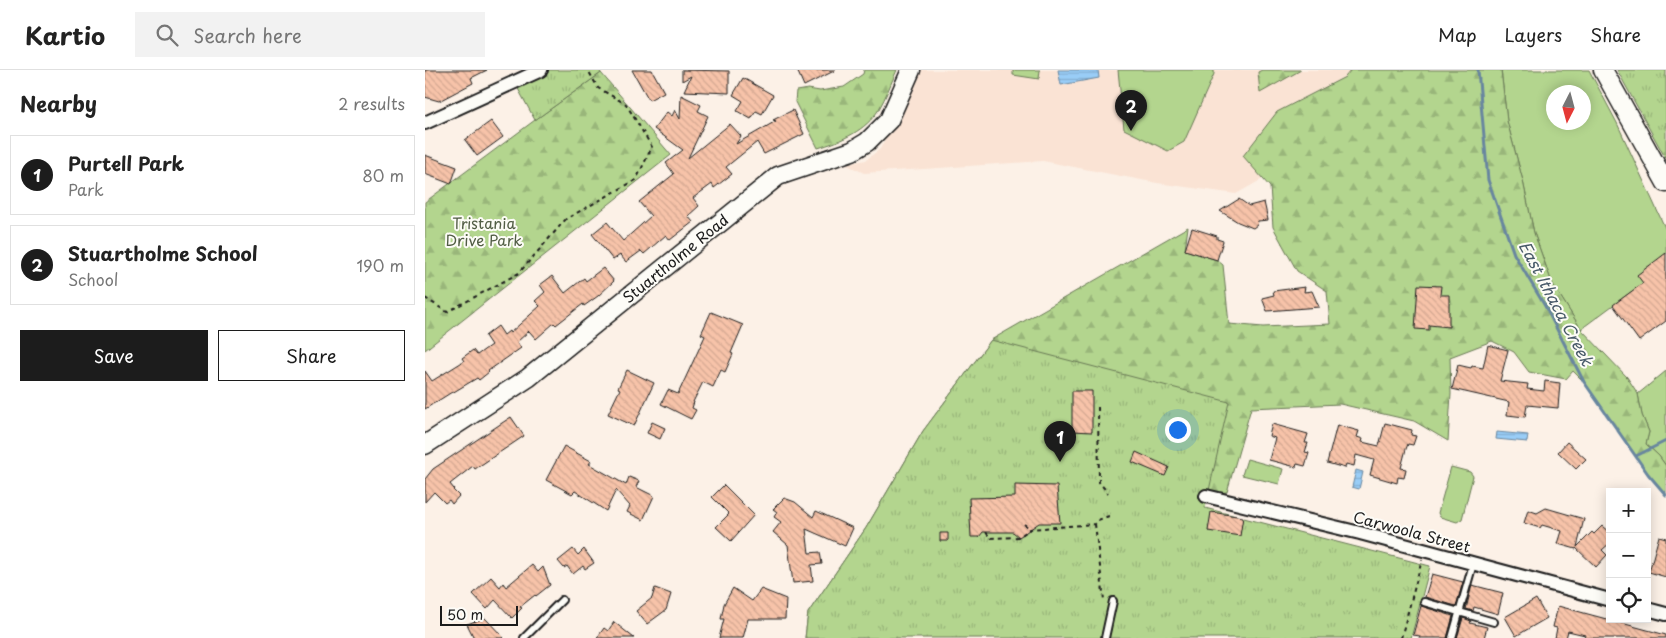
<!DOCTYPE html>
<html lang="en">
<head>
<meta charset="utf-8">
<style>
	body { margin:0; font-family:"Playpen Sans",sans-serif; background:#f2f2f2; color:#222 }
	.controls { position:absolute; right:15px; bottom:15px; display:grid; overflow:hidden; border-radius:0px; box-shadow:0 2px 12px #0003 }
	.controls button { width:45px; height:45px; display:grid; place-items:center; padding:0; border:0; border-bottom:1px solid #e0e0e0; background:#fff; color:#222; font:25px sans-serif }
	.compass { position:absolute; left:1121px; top:15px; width:45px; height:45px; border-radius:50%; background:#fff; box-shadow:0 2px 12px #0003; rotate:186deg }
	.scale { position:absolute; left:15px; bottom:12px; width:78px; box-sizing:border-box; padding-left:5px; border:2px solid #1c1c1c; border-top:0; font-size:14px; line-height:18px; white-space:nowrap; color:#1c1c1c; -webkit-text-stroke:4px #fdfcf7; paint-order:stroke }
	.you { position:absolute; left:752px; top:359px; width:18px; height:18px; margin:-12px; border:4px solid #fff; border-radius:50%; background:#1a73e8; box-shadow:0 0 0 8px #1a73e833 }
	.badge { display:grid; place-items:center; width:32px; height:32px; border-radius:50%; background:#1c1c1c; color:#fff; font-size:16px; font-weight:700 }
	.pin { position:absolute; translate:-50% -41px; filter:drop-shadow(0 1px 2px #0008) }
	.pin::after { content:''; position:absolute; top:26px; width:18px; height:15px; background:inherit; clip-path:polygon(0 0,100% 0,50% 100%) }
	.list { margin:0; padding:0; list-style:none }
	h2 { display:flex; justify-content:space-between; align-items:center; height:65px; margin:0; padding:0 20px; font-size:21px }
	h2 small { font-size:16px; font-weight:400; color:#767676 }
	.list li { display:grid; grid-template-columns:32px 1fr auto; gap:15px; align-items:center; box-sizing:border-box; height:80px; margin:0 10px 10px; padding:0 10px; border:1px solid #e0e0e0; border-radius:0px }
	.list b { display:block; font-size:19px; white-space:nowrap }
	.list p { margin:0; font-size:16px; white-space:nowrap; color:#767676 }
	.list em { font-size:16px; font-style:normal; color:#767676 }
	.actions { display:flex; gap:10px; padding:15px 20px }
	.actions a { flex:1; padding:11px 0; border:1px solid #1c1c1c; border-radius:0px; text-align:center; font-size:18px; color:#1c1c1c }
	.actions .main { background:#1c1c1c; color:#fff }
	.icon { flex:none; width:28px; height:28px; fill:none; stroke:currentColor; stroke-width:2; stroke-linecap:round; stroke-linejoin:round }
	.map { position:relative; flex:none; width:1241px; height:568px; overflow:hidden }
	header { display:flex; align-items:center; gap:30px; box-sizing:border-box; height:70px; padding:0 25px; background:#fff; border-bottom:1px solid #e0e0e0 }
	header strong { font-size:24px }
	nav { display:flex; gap:28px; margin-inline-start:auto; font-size:18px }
	.search { width:350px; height:45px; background:#f2f2f2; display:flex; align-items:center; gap:12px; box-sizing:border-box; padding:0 18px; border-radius:0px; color:#767676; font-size:19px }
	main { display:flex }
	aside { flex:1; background:#fff }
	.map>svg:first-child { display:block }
	.built { fill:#fae3d4 }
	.grass { fill:#b3d58e; stroke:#687855; fill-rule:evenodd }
	.forest { fill:url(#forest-firs); stroke:#687855 }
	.park { fill:url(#park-tufts); stroke:#687855 }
	.water { fill:url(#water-rules); stroke:#67869f }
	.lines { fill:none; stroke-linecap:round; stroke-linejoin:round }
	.stream { stroke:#67869f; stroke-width:3 }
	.building { fill:url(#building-back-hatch); stroke:#1c1c1c }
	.service-casing { stroke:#1c1c1c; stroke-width:10 }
	.minor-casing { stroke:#1c1c1c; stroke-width:16 }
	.secondary-casing { stroke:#1c1c1c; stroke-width:21 }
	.path { stroke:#1c1c1c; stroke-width:2; stroke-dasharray:4 4; stroke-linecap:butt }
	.service { stroke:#fdfcf7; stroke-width:6 }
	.minor { stroke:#fdfcf7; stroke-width:12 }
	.secondary { stroke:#fdfcf7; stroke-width:18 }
	.labels { text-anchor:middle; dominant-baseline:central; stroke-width:4; stroke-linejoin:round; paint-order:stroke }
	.park-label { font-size:15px; fill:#515d44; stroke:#fdfcf7 }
	.street-label { font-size:15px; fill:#1c1c1c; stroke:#fdfcf7 }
	.water-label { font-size:16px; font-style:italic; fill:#485a69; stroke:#fdfcf7 }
</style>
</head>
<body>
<header>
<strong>Kartio</strong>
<div class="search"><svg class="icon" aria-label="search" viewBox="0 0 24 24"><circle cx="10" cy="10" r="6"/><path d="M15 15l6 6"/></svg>Search here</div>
<nav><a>Map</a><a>Layers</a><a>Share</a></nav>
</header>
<main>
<aside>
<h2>Nearby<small>2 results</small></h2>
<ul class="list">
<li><span class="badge">1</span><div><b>Purtell Park</b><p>Park</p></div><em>80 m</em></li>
<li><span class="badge">2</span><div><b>Stuartholme School</b><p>School</p></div><em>190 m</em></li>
</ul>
<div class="actions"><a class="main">Save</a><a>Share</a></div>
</aside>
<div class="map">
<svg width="1241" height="568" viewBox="0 0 1241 568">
	<defs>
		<pattern id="forest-firs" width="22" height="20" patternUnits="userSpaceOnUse" patternTransform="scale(1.25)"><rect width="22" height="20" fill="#b3d58e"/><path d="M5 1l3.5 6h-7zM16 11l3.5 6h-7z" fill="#99b67a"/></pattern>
		<pattern id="park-tufts" width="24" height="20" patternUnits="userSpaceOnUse" patternTransform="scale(1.25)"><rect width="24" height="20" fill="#b3d58e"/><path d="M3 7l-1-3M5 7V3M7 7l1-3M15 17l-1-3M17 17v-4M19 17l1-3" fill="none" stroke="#99b67a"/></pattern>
		<pattern id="water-rules" width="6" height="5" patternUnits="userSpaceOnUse" patternTransform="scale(1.25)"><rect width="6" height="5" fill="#99cdf7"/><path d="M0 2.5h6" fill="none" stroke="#83afd3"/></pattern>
		<pattern id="building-back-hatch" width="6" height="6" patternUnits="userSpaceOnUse" patternTransform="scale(1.25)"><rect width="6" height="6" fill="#f7c3a9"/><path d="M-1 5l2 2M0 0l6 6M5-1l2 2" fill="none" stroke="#d3a791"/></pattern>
	</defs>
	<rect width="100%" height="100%" fill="#fcf1e7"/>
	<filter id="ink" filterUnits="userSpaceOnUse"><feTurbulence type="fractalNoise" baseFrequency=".02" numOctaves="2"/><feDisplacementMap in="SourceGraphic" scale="10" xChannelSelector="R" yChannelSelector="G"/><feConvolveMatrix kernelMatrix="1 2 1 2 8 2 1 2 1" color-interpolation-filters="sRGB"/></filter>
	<g filter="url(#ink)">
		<!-- built -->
		<path class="built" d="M496 0H1030L811 124 732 113 618 91 439 103 420 94 441 90 455 79Z"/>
		<!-- grass -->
		<path class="grass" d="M588 0H615L614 9 588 5Z
			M693 0H789V4L759 72 743 81 699 59Z
			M1076 0H1164L1192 53 1241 160V184L1218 213 1156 259 1127 213 1109 163 1098 111 1082 51ZM1128 22H1158V52H1128Z
			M1241 301V396L1234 386 1221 374 1224 362 1217 345 1213 324Z
			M822 389 858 399 854 414 817 405Z
			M1026 397 1045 402 1048 406 1037 449 1032 452 1015 447 1013 443Z"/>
		<!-- forest -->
		<path class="forest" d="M439 0H472C466 13 461 27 454 39 441 61 416 71 393 78L370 32 371 21 383 19 395 21 419 17 438 4Z
			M837 0H876L835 23 833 2Z
			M926 0H1076L1082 51 1098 111 1109 163 1127 213 1156 259 1202 307 1213 324 1217 345 1224 362 1221 374 1234 386 1241 396V425L1223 404 1159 312 1148 301 1141 309 1104 302 1089 282 1067 271 1025 287 1026 324 1023 371 989 351 915 334 826 338 802 422 766 425 380 568 383 543 441 458 498 361 566 270 763 157 760 180 792 190 798 195 804 254 838 257 905 254 902 221 872 201 848 157 845 117 818 86 852 42 920 7Z
			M176 3 246 85 0 280V132L110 50Z"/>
		<!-- park -->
		<path class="park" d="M124 0H174L176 3 110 50 91 15Z
			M1192 0H1241V89Z
			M566 270 804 332 780 438 1005 496 986 568H380L383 543 441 458 498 361Z"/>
		<!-- water -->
		<path class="water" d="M633 0H673L674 8 636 15Z
			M1072 362 1103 365 1102 372 1071 369Z
			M931 400 938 402 934 419 927 417Z"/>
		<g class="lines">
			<!-- stream -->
			<path class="stream" d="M1053 0 1063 110 1089 184 1120 236 1159 312 1223 404 1241 425
				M1211 386 1241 371"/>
		</g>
		<!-- building -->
		<path class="building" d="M0 0H62L46 8 48 13 14 31 0 27Z
			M207 0H227L239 22 224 30Z
			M257 0 304 1V23L259 21 266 6 257 11Z
			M372 0H411L379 16Z
			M318 8 348 25 337 44 331 41 326 49 312 41 318 31 308 25Z
			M256 25 276 35 273 41 283 46 263 88 305 54 316 66 311 74 351 51 348 50 368 40 379 64 339 84 332 72 301 97 307 104 289 118 287 114 268 128 274 136 263 146 268 152 245 170 241 165 219 184 216 181 201 192 195 185 188 190 167 164 182 152 198 171 226 146 214 132 249 104 241 93 258 80 229 59 242 42 247 46 250 40 255 49Z
			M66 51 78 67 52 86 40 70Z
			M0 85 32 97 26 114 0 104Z
			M814 129 824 136 839 132 843 150 833 151 832 155 828 158 813 152 795 141Z
			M767 158 792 166V169L798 171 792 190 760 180Z
			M1241 183V251L1214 271 1188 235 1218 213 1212 205Z
			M178 198 189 211 173 226 159 236 158 234 131 255 129 253 111 269 104 261 92 272 96 278 63 301 64 302 54 310 52 308 27 323V322L0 339V301L7 311 39 291 37 288 48 280 52 285 66 275 60 266 73 256 79 265 84 261 85 263 115 236 110 231 120 222 115 215 127 206 140 223 159 208 161 211Z
			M993 215 1016 216 1015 225H1024V257L1004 255V260L990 259Z
			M880 217 879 222 887 221 894 237 842 241 837 228 849 225 848 221Z
			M286 242 318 255 306 283 308 284 300 302 296 300 288 317 278 312 268 332H269L267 338 271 340 266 349 236 334 243 320 253 324 280 266 276 264Z
			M1063 275 1083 280 1075 311 1103 314 1102 319 1119 321 1120 311 1135 313 1133 338 1102 335 1100 347 1082 345 1084 332 1027 319 1033 295 1046 298 1047 296 1058 298Z
			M202 300 229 313 209 356 183 344 195 319 193 318Z
			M647 321H667V362L647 361Z
			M86 347 99 366 50 399 48 396 25 414 29 419 28 420 34 426 27 434 24 430 20 433 9 422 0 432V409L8 399Z
			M227 352 240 358 235 369 222 363Z
			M960 353 987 360 986 365 991 366 988 375 983 374 981 379 976 398 981 399 979 408 973 407 972 413 945 405 949 390 931 385 929 396 921 394 920 398 902 393 912 355 934 361 932 367 938 369 937 372 954 376Z
			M847 354 883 364 880 373H883L880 382 884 383 880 396 872 394 871 397 844 390 850 368 844 366Z
			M1142 372 1161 389 1151 399 1133 382Z
			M139 376 166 391 164 394 201 415 204 407 214 411 211 417 229 426 218 450 202 442 205 436 191 420 181 441 150 421 147 424 121 410Z
			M711 382 744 397 740 406 707 392Z
			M299 415 329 445 306 471 291 457 304 444 287 427Z
			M590 415 632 416 635 453H614L594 467 588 462H558L554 467H546L544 428 590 427Z
			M359 428 370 432 388 447 391 441 428 458 420 476 381 459 384 483 395 482 397 494 386 495 388 511 368 513 363 475 348 462 356 452 349 447 352 442 348 439Z
			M1121 438 1159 449 1152 477 1167 462 1169 464 1177 456 1185 463V473L1177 480 1182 485 1171 497 1151 478V479L1133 474 1137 461 1117 455 1115 458 1099 453 1103 440 1112 443Z
			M786 442 818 447 815 466 783 461Z
			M515 463H523V471H515Z
			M1234 466 1241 468V507L1224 502Z
			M148 479 153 485 159 479 169 493 160 499 158 496 148 504 142 496 139 498 133 491Z
			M107 495 113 502 118 497 125 515 111 526 110 525 95 537 97 538 87 548 70 530 62 539 48 524 66 507 75 517 78 513 81 517Z
			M1007 504 1038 512 1031 536 1000 527Z
			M1047 515 1078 523 1073 544 1049 537 1048 541 1041 539Z
			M230 518 246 524 241 540 222 554 211 541 227 528Z
			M308 518 327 531 336 519 361 529 360 549H323L318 568H294L299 549H296L299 534Z
			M1111 529 1122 548 1091 566 1080 547Z
			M996 536 1028 546 1022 568H994L995 566 988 565Z
			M1133 536 1241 565V568H1159L1160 565 1143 561 1141 568H1130L1132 558 1128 557Z
			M60 548 79 568H49L42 554Z
			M1038 548 1046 551 1045 553 1062 557 1059 568H1032Z
			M189 552 209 568H172L179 558 183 561Z"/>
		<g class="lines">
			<!-- service casing -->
			<g class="service-casing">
				<path id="service" d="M999 532 1069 552
					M99 568 137 530
					M680 568 688 531
					M1027 568 1048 494"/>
			</g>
			<!-- minor casing -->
			<g class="minor-casing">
				<path id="minor" d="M0 53 116 0
					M781 426 935 463 1185 530
					M1222 539 1241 544"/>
			</g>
			<!-- secondary casing -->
			<g class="secondary-casing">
				<path id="secondary" d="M1178 0 1241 113
					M0 375 103 308 353 106 427 81 442 72 464 50 486 0"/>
			</g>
			<!-- path -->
			<path class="path" d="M0 228 22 242 94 203 141 149 211 110 227 77 201 34 173 18 163 0
				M673 337 674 412 683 423
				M599 454 605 459
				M670 454 679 531
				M561 462 565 468 594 467 605 459 670 454 673 450 684 446
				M976 568 997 490"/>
			<!-- service -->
			<use href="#service" class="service"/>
			<!-- minor -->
			<use href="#minor" class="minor"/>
			<!-- secondary -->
			<use href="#secondary" class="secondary"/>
		</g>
	</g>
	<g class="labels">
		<!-- park labels -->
		<g class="park-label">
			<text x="59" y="152">Tristania<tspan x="59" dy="17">Drive Park</tspan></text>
		</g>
		<!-- street labels -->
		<g class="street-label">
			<text transform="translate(250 188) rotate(-39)">Stuartholme Road</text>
			<text transform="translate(987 461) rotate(15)">Carwoola Street</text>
		</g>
		<!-- water labels -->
		<g class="water-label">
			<text transform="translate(1132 233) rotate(62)">East Ithaca Creek</text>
		</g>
	</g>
</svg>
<div class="controls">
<button>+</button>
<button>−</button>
<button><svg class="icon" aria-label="locate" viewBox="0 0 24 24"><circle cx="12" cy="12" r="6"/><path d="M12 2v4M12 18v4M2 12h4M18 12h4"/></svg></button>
</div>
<svg class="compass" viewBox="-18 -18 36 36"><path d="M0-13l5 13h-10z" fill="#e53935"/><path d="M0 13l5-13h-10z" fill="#767676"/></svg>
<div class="scale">50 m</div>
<div class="you"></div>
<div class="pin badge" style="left:635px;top:392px">1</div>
<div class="pin badge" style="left:706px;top:61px">2</div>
</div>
</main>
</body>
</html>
